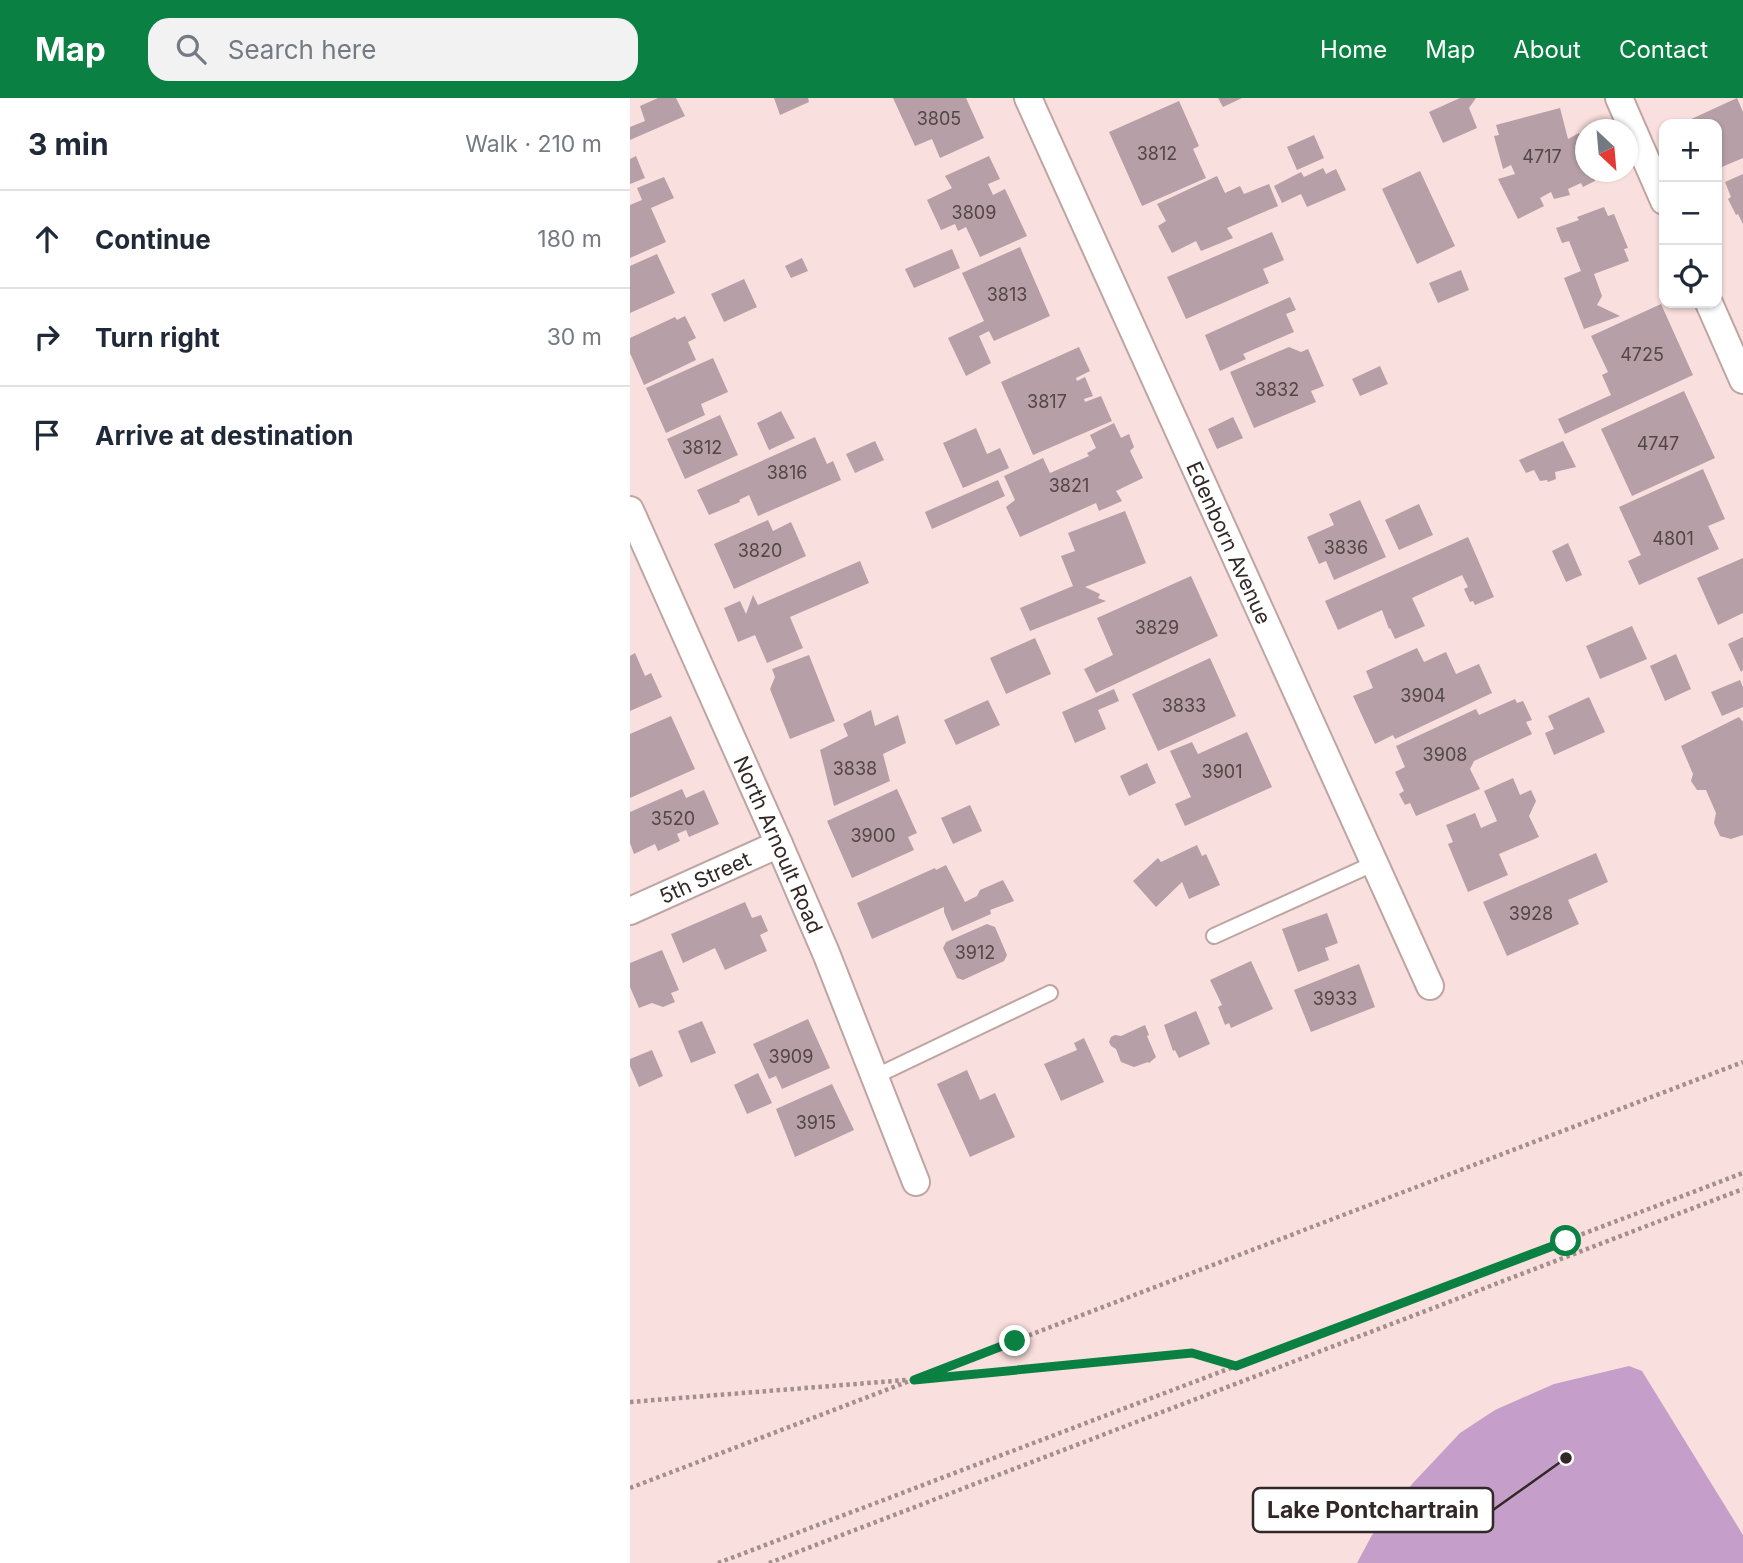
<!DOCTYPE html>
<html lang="en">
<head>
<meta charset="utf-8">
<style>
	body { margin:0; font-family:Inter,sans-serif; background:#f2f2f3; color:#1f2937 }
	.controls { position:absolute; right:21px; top:21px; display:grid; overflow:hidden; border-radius:14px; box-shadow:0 2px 5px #0004 }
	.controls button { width:63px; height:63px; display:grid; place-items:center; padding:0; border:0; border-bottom:2px solid #e0e1e3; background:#fff; color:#1f2937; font:35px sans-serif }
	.compass { position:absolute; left:945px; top:21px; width:63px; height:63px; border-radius:50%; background:#fff; box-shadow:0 2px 5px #0004; rotate:154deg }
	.stop { position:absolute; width:21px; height:21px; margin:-16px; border:5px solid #0b8043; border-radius:50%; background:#fff }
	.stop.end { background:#0b8043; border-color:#fff; box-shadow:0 2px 7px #0008 }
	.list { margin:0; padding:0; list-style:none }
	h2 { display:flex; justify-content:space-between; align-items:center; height:91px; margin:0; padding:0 28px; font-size:30px }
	h2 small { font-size:23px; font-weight:400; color:#747a83 }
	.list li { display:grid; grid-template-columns:46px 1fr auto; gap:21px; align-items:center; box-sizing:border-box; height:98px; padding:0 28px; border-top:2px solid #e0e1e3 }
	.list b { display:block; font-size:26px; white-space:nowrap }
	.list em { font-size:23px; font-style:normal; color:#747a83 }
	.icon { flex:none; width:38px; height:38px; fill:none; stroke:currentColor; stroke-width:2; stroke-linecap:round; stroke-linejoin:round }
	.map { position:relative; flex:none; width:1113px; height:1465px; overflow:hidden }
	header { display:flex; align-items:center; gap:42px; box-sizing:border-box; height:98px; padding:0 35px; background:#0b8043; color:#fff }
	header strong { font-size:33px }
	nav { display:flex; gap:38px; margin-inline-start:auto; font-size:24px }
	.search { width:490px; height:63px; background:#f2f2f3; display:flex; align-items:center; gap:18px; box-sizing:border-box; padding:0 24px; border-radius:21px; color:#747a83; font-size:26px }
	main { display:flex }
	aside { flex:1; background:#fff }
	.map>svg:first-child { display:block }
	.water { fill:#c69eca }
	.building { fill:#b69fa7 }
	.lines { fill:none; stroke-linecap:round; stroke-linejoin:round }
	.service-casing { stroke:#bea5a3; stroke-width:18 }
	.minor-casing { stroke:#bea5a3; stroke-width:30 }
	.path { stroke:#a28f8e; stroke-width:4.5; stroke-dasharray:3.5 3.5; stroke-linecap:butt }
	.service { stroke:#fff; stroke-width:14 }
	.minor { stroke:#fff; stroke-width:26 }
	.route { stroke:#0b8043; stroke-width:9 }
	.labels { text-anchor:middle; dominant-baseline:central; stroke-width:5; stroke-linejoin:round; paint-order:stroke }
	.number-label { font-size:18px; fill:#534647 }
	.street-label { font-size:21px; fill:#322827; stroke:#fff }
	.leader { fill:none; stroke:#322827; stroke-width:2.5 }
	.callout-dot { fill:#322827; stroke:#fff; stroke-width:2.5 }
	.callout { fill:#fff; stroke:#322827; stroke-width:2.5 }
	.callout-label { font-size:23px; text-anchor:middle; font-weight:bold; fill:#322827 }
</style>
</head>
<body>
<header>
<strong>Map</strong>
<div class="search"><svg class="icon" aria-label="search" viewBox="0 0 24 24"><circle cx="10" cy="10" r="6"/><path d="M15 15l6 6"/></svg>Search here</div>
<nav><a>Home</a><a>Map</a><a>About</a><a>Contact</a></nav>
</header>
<main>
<aside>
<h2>3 min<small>Walk · 210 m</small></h2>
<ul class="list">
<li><svg class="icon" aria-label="ahead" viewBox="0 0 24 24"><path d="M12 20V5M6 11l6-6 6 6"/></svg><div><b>Continue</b></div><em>180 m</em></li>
<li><svg class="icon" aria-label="right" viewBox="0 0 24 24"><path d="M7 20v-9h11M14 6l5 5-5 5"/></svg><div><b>Turn right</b></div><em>30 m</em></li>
<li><svg class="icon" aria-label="arrive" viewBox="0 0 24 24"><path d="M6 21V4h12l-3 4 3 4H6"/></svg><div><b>Arrive at destination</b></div></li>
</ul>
</aside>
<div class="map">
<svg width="1113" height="1465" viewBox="0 0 1113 1465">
	<rect width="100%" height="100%" fill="#f9dfdd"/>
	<!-- water -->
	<path class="water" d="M999 1268 1012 1273 1113 1437V1465H727L742 1437 783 1385 830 1335 865 1312 924 1286Z"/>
	<!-- building -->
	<path class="building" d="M28 0H46L55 18 0 42V29L15 23 10 8Z
		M144 0H178L179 4 150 17Z
		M263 0H336L354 40 310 60 302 41 285 48Z
		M588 0H612L593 9Z
		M830 0H846L839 10 847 30 813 45 799 14Z
		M1107 0 1113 14V60L1087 71V26H1058L1057 23Z
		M549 3 569 48 563 51 576 80 512 108 479 34Z
		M930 10 938 41 949 35 956 48V74H972L964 77 965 83 953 89 951 85 938 91 940 97 924 101 921 94 910 100 914 108 888 121 868 81 885 76 881 67 873 71 864 38 869 37 866 27Z
		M684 37 694 60 667 72 657 49Z
		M6 58 15 80 0 86V61Z
		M359 58 370 81 358 86 363 97 375 91 397 138 350 159 336 129 328 133 325 126 311 132 297 102 322 90 315 78Z
		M693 70 696 76 706 71 716 92 677 109 671 96 652 105 644 88 671 74 674 79Z
		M790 73 825 148 787 166 752 91Z
		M1113 76V126L1108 116 1106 117 1098 101 1101 99 1095 84Z
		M587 78 595 95 610 88 614 96 639 86 648 108 597 130 603 140 571 153 566 143 542 155 528 128 536 123 527 106Z
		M34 79 44 100 21 110 36 144 0 160V107L12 102 7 90Z
		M974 109 978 118 984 116 998 150 994 151 999 163 964 176 972 198 967 207 990 218 954 231 934 180 951 173 939 143 932 145 926 130 949 122 947 119Z
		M642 134 654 162 633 171 639 185 556 221 537 179Z
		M390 149 420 218 364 243 359 233 349 238 361 265 336 278 318 240 354 223 332 175Z
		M322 151 330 170 284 190 275 171Z
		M27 156 45 195 0 215V168Z
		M172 160 178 173 161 180 155 168Z
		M831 172 839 192 808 205 799 185Z
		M114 181 127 209 94 224 81 196Z
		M660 199 666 212 656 216 664 234 613 256 616 261 590 273 575 237Z
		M1031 206 1063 277 935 336 928 321 981 297 972 277 978 274 961 238Z
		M55 218 66 240 58 244 66 262 14 287 0 255V240L45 219 47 222Z
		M449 249 460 273 446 280 447 283 455 279 463 298 454 301 455 304 471 298 482 323 403 357 371 284Z
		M659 249 671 254 678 251 694 288 681 293 686 304 624 330 600 274Z
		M83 260 98 294 71 306 75 317 36 335 16 290Z
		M750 268 758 286 730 298 722 281Z
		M1054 293 1085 360 1002 398 971 331Z
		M151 313 165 340 139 352 127 325Z
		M90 317 108 357 55 381 37 341Z
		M603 319 613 340 587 351 578 331Z
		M484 325 491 340 499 336 504 349 500 353 513 380 486 393 492 403 469 413 466 405 390 439 376 409 385 402 374 378 413 360 420 375 459 358 457 355 466 350 460 337Z
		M346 330 357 356 370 350 379 370 333 390 313 345Z
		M185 339 197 366 203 363 211 382 128 418 119 397 109 402 110 404 79 417 67 392Z
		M245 343 254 362 225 375 216 356Z
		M933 343 946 369 925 374 926 381 918 384 917 382 910 383 904 372 896 375 889 362Z
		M1073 371 1095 421 1078 428 1089 451 1009 487 998 463 1011 457 989 409Z
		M368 382 375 398 302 431 295 414Z
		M730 402 756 459 704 482 696 463 689 466 677 439 704 427 699 416Z
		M789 406 803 437 769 452 755 422Z
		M495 413 516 465 455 489 470 496 468 500 476 503 400 533 390 510 443 488 431 458 445 453 438 435Z
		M138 422 143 433 161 424 176 458 104 491 84 446Z
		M838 439 864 499 845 507 843 503 840 504 834 491 838 489 832 477 782 500 795 528 765 541 760 530 759 531 752 512 708 532 695 503Z
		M938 445 952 477 936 484 922 453Z
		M1113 460V515L1088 527 1067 480Z
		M230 463 239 485 160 519 173 550 137 565 125 537 108 544 94 510 110 503 116 516 123 497 128 507Z
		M561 478 588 538 466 595 454 571 483 557 467 520Z
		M1002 528 1017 561 970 581 956 548Z
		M1113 539V572L1111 574 1098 546Z
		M405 540 421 576 376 596 360 560Z
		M787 550 794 564 816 554 826 576 849 566 862 595 765 641 763 637 745 646 723 598 743 590 736 573Z
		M5 555 15 578 21 575 32 599 0 613V558Z
		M1046 556 1061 591 1035 603 1020 568Z
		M179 557 205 623 160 641 140 591 145 579 142 571Z
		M580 560 606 618 528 653 502 596Z
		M1110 582 1113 589V609L1092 618 1081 594Z
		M484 591 489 603 468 612 476 631 445 645 432 614Z
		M959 599 975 634 924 657 915 635 924 631 918 618Z
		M885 601 887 605 893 603 902 622 896 624 902 636 844 663 840 671 850 691 786 718 780 705 775 707 769 696 774 693 765 674 775 669 766 648 846 611 849 617Z
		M358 602 370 627 326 647 314 622Z
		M241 612 245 628 268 617 276 645 253 656 260 683 204 708 190 652 218 638 213 626Z
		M41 618 65 671 0 700V636Z
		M1109 619 1113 624V737L1101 741 1090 738 1084 725 1086 715 1076 692H1067L1061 683 1063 676 1051 648Z
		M617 634 642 689 555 728 545 706 561 699 540 653 562 644 568 656Z
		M517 665 526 685 499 698 490 678Z
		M883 680 890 697 901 692 906 703 899 718 909 739 869 756 878 777 838 794 818 746 823 744 816 727 845 715 851 730 867 723 854 693Z
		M52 691 56 700 74 692 89 726 59 739 56 732 47 736 50 743 28 753 25 746 4 756 0 745V714Z
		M267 691 287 735 278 739 284 752 222 780 197 723Z
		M340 707 352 733 323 746 311 720Z
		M567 747 572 758 576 756 590 787 559 801 552 784 526 809 503 783 528 760 531 764Z
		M966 755 978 784 938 802 949 826 877 858 853 804Z
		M316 767 335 804 347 798 350 792 373 782 384 803 360 812 361 816 322 833 314 814V809L242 841 227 805 305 770 306 772Z
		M115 804 122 820 131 817 138 833 130 837 137 853 95 872 85 850 53 865 41 836Z
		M697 815 708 845 695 850 699 862 668 874 652 831Z
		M357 826 365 829 377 857 374 863 333 882 327 880 313 850 316 844Z
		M32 852 49 892 41 895 45 904 33 909 22 905 9 910 0 889V865Z
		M621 863 643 911 601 930 599 925 595 927 588 909 592 907 580 882Z
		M729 866 745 909 681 934 664 892Z
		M566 913 580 946 549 960 545 952 543 953 534 927Z
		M178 921 200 970 152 991 146 978 139 981 123 946Z
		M72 923 86 955 61 965 48 933Z
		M515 927 519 937 517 938 526 959 519 965 518 964 504 969 491 964 486 951 481 948 479 944 481 939 485 937 491 938Z
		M454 940 474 984 431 1003 414 966 447 952 444 945Z
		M22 952 33 978 9 989 0 968V961Z
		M337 972 350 1002 365 995 385 1039 340 1059 307 986Z
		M128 975 142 1005 117 1016 104 987Z
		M202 986 224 1032 165 1059 146 1011Z"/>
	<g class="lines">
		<!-- service casing -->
		<g class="service-casing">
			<path id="service" d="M584 838 745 765
				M244 979 420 895"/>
		</g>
		<!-- minor casing -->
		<g class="minor-casing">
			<g id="minor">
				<path id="s1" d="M398 0 800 888"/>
				<path d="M989 0 1034 103"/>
				<path d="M1079 205 1113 282"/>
				<path id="s2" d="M0 412 149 746 196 855 286 1084"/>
				<path id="s3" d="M0 813 149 746"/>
			</g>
		</g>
		<!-- path -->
		<path class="path" d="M292 1281 562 1255 605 1268
			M0 1304 276 1282
			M0 1390 1113 964
			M88 1465 1113 1075
			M139 1465 1113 1091"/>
		<!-- service -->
		<use href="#service" class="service"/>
		<!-- minor -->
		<use href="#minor" class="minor"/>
	</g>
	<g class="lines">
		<!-- route -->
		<path class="route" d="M385 1243 284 1282 562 1255 606 1268 936 1143"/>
	</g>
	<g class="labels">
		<!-- number labels -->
		<g class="number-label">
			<text x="309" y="20">3805</text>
			<text x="527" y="55">3812</text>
			<text x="912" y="58">4717</text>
			<text x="344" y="114">3809</text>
			<text x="377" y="196">3813</text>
			<text x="1012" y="256">4725</text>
			<text x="647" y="291">3832</text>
			<text x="417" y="303">3817</text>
			<text x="1028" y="345">4747</text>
			<text x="72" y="349">3812</text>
			<text x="157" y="374">3816</text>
			<text x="439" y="387">3821</text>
			<text x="1043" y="440">4801</text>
			<text x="716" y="449">3836</text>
			<text x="130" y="452">3820</text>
			<text x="527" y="529">3829</text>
			<text x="793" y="597">3904</text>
			<text x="554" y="607">3833</text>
			<text x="815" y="656">3908</text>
			<text x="225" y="670">3838</text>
			<text x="592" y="673">3901</text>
			<text x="43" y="720">3520</text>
			<text x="243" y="737">3900</text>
			<text x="901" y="815">3928</text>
			<text x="345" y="854">3912</text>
			<text x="705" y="900">3933</text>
			<text x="161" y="958">3909</text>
			<text x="186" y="1024">3915</text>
		</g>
		<!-- street labels -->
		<g class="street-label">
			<text stroke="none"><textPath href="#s1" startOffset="488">Edenborn Avenue</textPath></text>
			<text stroke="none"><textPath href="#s2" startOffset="366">North Arnoult Road</textPath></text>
			<text stroke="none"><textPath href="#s3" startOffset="82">5th Street</textPath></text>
		</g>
	</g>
	<!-- callouts -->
	<path class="leader" d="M936 1360L863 1412"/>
	<circle class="callout-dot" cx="936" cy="1360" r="7"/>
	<rect class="callout" x="623" y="1390" width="240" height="44" rx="7"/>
	<g class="callout-label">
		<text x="743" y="1420">Lake Pontchartrain</text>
	</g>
</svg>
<div class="controls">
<button>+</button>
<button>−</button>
<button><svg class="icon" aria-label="locate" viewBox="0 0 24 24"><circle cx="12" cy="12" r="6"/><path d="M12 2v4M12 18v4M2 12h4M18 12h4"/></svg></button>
</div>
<svg class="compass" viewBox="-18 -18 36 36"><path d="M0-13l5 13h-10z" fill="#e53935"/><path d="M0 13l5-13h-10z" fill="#747a83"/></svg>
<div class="stop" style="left:936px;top:1143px"></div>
<div class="stop end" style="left:385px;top:1243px"></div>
</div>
</main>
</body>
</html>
